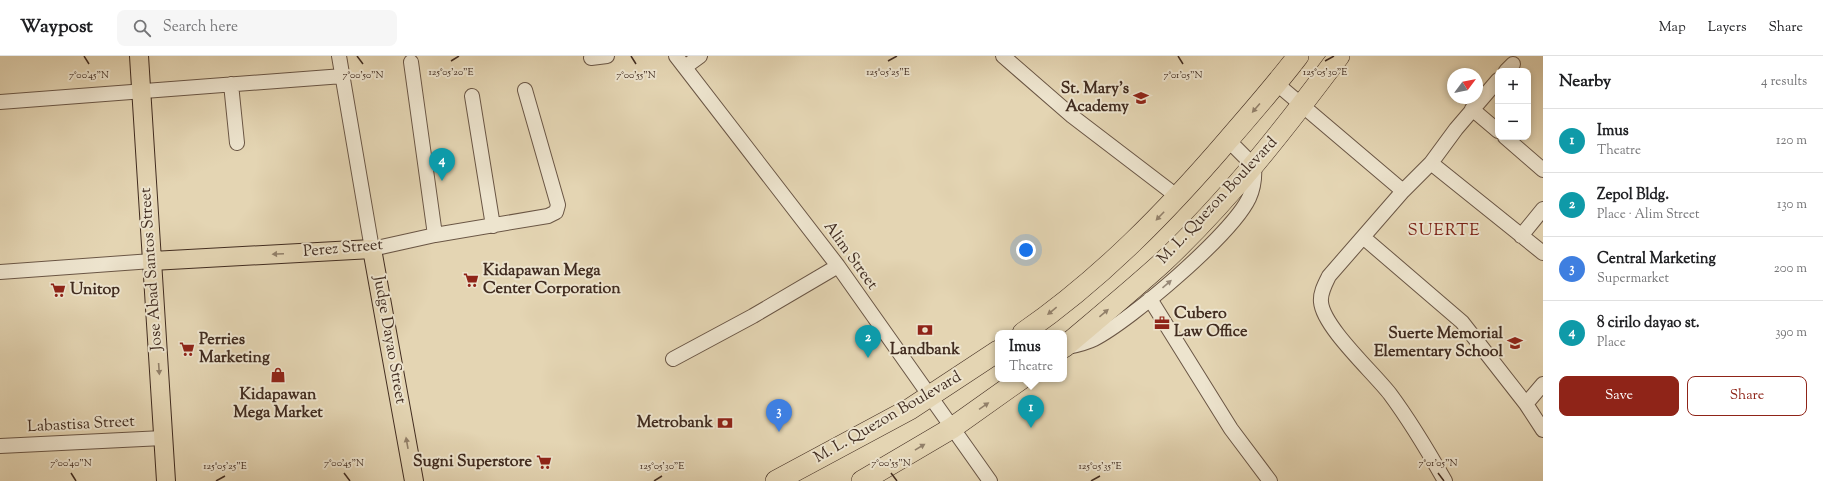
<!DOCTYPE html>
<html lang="en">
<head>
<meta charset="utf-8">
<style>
	body { margin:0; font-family:"Sorts Mill Goudy",serif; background:#f6f6f6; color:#202124 }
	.controls { position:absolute; right:12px; top:12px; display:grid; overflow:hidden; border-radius:8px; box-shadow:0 2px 6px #0003 }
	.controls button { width:36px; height:36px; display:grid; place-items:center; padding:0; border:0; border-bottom:1px solid #e0e0e0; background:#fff; color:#202124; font:20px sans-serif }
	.compass { position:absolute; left:1447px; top:12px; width:36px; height:36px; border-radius:50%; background:#fff; box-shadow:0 2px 6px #0003; rotate:58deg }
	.you { position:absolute; left:1026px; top:194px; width:14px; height:14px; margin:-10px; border:3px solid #fff; border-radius:50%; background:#1a73e8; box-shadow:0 0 0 6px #1a73e833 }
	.badge { display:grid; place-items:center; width:26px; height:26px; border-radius:50%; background:#8f2418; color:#fff; font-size:13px; font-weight:700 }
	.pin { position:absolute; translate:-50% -33px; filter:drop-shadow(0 1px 2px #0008) }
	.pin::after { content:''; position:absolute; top:21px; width:14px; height:12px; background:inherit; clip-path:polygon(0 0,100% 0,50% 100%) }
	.popup { position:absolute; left:995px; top:274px; width:72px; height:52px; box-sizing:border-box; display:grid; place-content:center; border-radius:8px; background:#fff; filter:drop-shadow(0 1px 3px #0005); font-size:13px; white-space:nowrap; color:#757577 }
	.popup b { font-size:15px; color:#202124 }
	.popup::after { content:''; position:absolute; left:50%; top:100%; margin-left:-8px; border:8px solid transparent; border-top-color:#fff }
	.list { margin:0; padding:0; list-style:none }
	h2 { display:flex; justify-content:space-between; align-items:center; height:52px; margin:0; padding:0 16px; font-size:17px }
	h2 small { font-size:13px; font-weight:400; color:#757577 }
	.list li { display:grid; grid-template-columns:26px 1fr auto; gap:12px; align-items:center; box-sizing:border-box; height:64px; padding:0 16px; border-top:1px solid #e0e0e0 }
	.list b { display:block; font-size:15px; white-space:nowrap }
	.list p { margin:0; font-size:13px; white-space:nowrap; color:#757577 }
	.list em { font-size:13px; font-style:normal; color:#757577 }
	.actions { display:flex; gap:8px; padding:12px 16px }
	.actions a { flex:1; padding:9px 0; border:1px solid #8f2418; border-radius:8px; text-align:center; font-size:14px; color:#8f2418 }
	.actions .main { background:#8f2418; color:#fff }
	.icon { flex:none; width:22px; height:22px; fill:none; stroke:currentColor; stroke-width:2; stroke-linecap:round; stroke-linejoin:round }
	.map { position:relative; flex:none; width:1543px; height:425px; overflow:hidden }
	header { display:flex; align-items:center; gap:24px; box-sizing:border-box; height:56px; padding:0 20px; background:#fff; border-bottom:1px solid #e0e0e0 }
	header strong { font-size:19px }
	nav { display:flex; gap:22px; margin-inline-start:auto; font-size:14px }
	.search { width:280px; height:36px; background:#f6f6f6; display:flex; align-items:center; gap:10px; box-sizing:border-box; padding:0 14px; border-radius:8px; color:#757577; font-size:15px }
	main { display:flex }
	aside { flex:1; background:#fff }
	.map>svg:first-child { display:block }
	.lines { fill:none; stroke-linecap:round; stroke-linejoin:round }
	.minor-casing { stroke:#6a5645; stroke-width:16 }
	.major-casing { stroke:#412c20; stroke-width:20 }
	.highway-casing { stroke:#412c20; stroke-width:22 }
	.minor { stroke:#ede4ce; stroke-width:14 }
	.major { stroke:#e4d5b3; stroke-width:18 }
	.highway { stroke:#e4d5b3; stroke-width:21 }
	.oneway { fill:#92806a }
	.oneway2 { fill:#978877 }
	.ticks { fill:none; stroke:#412c20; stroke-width:1.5 }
	.labels { text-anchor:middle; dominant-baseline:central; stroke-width:4; stroke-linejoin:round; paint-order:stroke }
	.poi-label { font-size:16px; font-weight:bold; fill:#412c20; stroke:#ede4ce; text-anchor:end }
	.street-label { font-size:16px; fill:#412c20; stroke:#ede4ce }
	.neighbourhood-label { font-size:17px; letter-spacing:1px; fill:#7a1f14; stroke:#ede4ce }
	.ticks-label { font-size:10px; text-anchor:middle; fill:#412c20; stroke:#ede4ce; stroke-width:4; stroke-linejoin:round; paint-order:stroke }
</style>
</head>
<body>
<header>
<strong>Waypost</strong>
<div class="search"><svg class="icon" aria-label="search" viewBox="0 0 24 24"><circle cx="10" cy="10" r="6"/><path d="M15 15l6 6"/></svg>Search here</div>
<nav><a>Map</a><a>Layers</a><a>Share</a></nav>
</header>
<main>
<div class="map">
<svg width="1543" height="425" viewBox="0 0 1543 425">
	<rect width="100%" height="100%" fill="#e4d5b3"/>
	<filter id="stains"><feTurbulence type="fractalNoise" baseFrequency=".005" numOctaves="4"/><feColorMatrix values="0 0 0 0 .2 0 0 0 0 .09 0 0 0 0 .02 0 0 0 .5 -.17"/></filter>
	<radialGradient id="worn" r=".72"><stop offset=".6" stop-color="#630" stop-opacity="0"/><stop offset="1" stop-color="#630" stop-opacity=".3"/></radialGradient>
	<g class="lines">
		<!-- minor casing -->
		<g class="minor-casing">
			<path id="minor" d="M339 0 372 193 435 179 548 160 556 156 558 149 525 34
				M676 0 838 210 990 425
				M1003 0 1072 60 1178 141
				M591 2 607 0
				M411 6 435 179
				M685 11 700 0
				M1506 15 1513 8
				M231 28 237 87
				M1277 28 1403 135
				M472 40 493 170
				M0 46 343 20
				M1472 53 1498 75
				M1505 81 1543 114
				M1431 107 1543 197
				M1521 180 1543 153
				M1363 181 1462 266 1526 348 1543 374
				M0 216 152 205
				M1150 243 1231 373 1270 425
				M1068 291C1077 289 1086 287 1094 283 1131 264 1232 178 1249 142 1254 131 1255 122 1254 110L1228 84
				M673 303 753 260 838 210
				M1526 348 1543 328
				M0 390 163 382
				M1445 425C1428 395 1410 365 1390 338 1373 316 1323 271 1321 246 1320 237 1325 228 1329 220L1403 135 1431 107 1456 73 1498 24"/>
		</g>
		<!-- major casing -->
		<g class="major-casing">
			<path id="major" d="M139 0 166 425
				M152 205 372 193 414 425"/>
		</g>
		<!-- highway casing -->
		<g class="highway-casing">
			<path id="highway" d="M1023 277C1101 223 1167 155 1228 84 1252 56 1276 29 1298 0
				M1064 291C1097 263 1131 235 1163 206 1229 144 1285 72 1339 0
				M776 425 910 353 998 295
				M862 425 952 372 1021 323"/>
		</g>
		<!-- minor -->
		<use href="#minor" class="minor"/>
		<!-- major -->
		<use href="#major" class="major"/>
		<!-- highway -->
		<use href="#highway" class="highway"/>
	</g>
	<!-- one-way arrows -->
	<defs><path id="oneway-solid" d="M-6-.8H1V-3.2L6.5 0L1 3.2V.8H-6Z"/></defs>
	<g class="oneway">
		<use href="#oneway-solid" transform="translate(1256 52) rotate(131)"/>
		<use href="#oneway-solid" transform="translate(1160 160) rotate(134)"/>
		<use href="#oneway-solid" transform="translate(278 198) rotate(177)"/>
		<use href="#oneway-solid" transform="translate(1052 255) rotate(141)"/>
		<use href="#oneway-solid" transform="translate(1104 257) rotate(-40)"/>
		<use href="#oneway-solid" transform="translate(159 313) rotate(86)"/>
		<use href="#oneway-solid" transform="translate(984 350) rotate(-34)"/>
		<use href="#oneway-solid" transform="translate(407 387) rotate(-100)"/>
		<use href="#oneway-solid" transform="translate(920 391) rotate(-31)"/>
	</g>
	<use class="oneway2" href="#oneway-solid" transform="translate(1167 228) rotate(-41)"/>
	<!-- ticks -->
	<path class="ticks" d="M84 0 89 8M357 0 363 8M631 0 636 8M1178 0 1183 8M451 5 459 0M888 5 897 0M1325 5 1334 0M71 417 76 425M344 417 350 425M891 417 897 425M1438 417 1444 425M216 425 225 420M654 425 662 420M1091 425 1100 420"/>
	<!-- icons -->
	<defs>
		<g id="school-bare" transform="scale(1.2)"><path d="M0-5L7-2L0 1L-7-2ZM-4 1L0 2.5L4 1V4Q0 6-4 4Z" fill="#8f2418" stroke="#ede4ce" stroke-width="2.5" paint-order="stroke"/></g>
		<g id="supermarket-bare" transform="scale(1.2)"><path d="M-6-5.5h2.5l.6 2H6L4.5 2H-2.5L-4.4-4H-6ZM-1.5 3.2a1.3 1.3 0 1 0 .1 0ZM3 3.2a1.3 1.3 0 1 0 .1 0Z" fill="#8f2418" stroke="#ede4ce" stroke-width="2.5" paint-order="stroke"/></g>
		<g id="office-bare" transform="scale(1.2)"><path d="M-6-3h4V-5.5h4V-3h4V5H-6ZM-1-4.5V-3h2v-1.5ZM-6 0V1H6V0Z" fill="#8f2418" stroke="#ede4ce" stroke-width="2.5" paint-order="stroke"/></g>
		<g id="bank-bare" transform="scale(1.2)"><path d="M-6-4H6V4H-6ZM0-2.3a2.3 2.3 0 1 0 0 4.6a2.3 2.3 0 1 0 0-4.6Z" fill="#8f2418" stroke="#ede4ce" stroke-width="2.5" paint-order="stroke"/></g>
		<g id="shop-bare" transform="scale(1.2)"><path d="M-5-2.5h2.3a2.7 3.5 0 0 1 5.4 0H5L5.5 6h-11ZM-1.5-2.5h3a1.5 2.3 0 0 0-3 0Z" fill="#8f2418" stroke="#ede4ce" stroke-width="2.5" paint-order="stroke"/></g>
	</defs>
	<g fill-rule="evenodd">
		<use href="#school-bare" x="1141" y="42"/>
		<use href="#supermarket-bare" x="471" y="224"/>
		<use href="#supermarket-bare" x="58" y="234"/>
		<use href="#office-bare" x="1162" y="267"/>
		<use href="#bank-bare" x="925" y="274"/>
		<use href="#school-bare" x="1515" y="287"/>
		<use href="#supermarket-bare" x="187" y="293"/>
		<use href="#shop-bare" x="278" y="319"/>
		<use href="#bank-bare" x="725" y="367"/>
		<use href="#supermarket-bare" x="544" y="406"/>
	</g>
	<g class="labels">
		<!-- poi labels -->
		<g class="poi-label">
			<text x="1129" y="33">St. Mary's<tspan x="1129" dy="18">Academy</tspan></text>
			<text x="483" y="215" text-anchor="start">Kidapawan Mega<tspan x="483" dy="18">Center Corporation</tspan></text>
			<text x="70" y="234" text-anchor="start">Unitop</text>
			<text x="1174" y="258" text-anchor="start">Cubero<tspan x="1174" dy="18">Law Office</tspan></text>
			<text x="1503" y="278">Suerte Memorial<tspan x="1503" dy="18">Elementary School</tspan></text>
			<text x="199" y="284" text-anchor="start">Perries<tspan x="199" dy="18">Marketing</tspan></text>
			<text x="925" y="294" text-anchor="middle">Landbank</text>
			<text x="278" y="339" text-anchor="middle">Kidapawan<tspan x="278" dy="18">Mega Market</tspan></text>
			<text x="713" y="367">Metrobank</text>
			<text x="532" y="406">Sugni Superstore</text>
		</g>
		<!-- street labels -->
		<g class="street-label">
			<text transform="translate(1218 145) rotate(-47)">M. L. Quezon Boulevard</text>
			<text transform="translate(343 193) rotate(-5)">Perez Street</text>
			<text transform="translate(850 200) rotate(54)">Alim Street</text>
			<text transform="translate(152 213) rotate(-94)">Jose Abad Santos Street</text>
			<text transform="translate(389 284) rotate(80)">Judge Dayao Street</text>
			<text transform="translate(888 362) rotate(-30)">M. L. Quezon Boulevard</text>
			<text transform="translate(81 369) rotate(-3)">Labastisa Street</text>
		</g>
		<!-- neighbourhood labels -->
		<g class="neighbourhood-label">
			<text x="1444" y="175">SUERTE</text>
		</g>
	</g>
	<g class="ticks-label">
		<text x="451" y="19">125°05'20"E</text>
		<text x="1325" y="19">125°05'30"E</text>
		<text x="888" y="19">125°05'25"E</text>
		<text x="89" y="22">7°00'45"N</text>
		<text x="363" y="22">7°00'50"N</text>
		<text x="636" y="22">7°00'55"N</text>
		<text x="1183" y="22">7°01'05"N</text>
		<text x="71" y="410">7°00'40"N</text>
		<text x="344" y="410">7°00'45"N</text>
		<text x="891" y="410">7°00'55"N</text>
		<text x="1438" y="410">7°01'05"N</text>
		<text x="225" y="413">125°05'25"E</text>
		<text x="662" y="413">125°05'30"E</text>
		<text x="1100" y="413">125°05'35"E</text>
	</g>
	<rect width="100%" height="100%" filter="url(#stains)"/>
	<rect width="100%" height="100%" fill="url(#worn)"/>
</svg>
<div class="controls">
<button>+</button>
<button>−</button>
</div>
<svg class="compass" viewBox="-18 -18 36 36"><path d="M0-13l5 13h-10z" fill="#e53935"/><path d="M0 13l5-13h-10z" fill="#757577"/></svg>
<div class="you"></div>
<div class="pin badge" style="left:1031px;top:372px;background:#0f9aa8">1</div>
<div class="popup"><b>Imus</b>Theatre</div>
<div class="pin badge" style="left:868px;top:302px;background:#0f9aa8">2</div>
<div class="pin badge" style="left:779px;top:376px;background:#3f7fe0">3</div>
<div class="pin badge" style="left:442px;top:125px;background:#0f9aa8">4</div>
</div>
<aside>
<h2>Nearby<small>4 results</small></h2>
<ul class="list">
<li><span class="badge" style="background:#0f9aa8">1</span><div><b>Imus</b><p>Theatre</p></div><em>120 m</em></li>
<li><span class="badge" style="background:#0f9aa8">2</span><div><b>Zepol Bldg.</b><p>Place · Alim Street</p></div><em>130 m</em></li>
<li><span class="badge" style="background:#3f7fe0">3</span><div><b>Central Marketing</b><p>Supermarket</p></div><em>200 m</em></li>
<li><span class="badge" style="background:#0f9aa8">4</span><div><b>8 cirilo dayao st.</b><p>Place</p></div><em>390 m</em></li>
</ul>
<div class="actions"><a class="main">Save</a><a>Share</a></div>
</aside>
</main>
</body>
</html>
